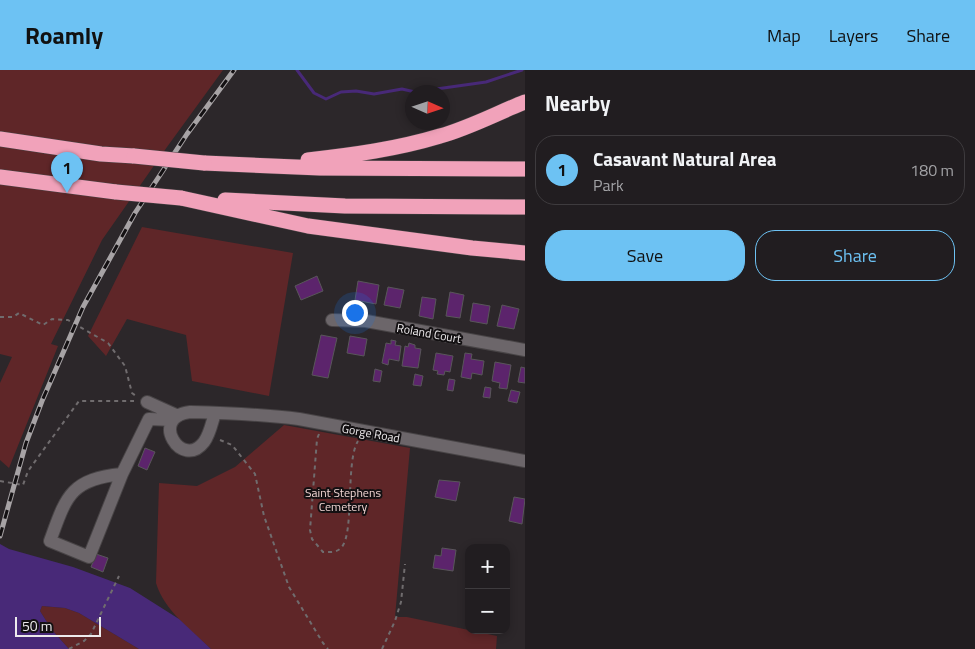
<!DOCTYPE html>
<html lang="en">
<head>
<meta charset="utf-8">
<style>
	body { margin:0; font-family:"Titillium Web",sans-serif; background:#292629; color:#f1f3f6 }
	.controls { position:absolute; right:15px; bottom:15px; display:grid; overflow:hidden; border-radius:10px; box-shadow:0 2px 8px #0003 }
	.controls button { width:45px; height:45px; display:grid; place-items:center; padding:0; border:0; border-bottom:1px solid #3e3b3e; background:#211d20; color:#f1f3f6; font:25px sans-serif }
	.compass { position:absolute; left:405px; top:15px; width:45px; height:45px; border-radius:50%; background:#211d20; box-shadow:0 2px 8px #0003; rotate:93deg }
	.scale { position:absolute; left:15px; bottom:12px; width:86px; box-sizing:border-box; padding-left:5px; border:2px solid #edeaec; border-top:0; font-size:14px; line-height:18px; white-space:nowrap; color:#edeaec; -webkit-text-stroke:4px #131012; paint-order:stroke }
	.you { position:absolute; left:354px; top:242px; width:18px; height:18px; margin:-12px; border:4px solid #fff; border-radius:50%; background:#1a73e8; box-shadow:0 0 0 8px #1a73e833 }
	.badge { display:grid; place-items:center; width:32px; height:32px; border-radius:50%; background:#6dc2f3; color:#111; font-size:16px; font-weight:700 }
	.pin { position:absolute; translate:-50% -41px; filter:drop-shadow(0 1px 2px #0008) }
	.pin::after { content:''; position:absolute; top:26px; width:18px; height:15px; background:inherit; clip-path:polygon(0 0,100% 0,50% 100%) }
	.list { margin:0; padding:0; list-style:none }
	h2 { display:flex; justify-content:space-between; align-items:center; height:65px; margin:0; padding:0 20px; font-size:21px }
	h2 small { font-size:16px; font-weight:400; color:#a2a2a5 }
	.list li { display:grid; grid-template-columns:32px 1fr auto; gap:15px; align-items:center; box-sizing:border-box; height:70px; margin:0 10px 10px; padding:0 10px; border:1px solid #3e3b3e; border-radius:20px }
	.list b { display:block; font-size:19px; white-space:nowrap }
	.list p { margin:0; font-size:16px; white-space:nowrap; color:#a2a2a5 }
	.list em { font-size:16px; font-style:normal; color:#a2a2a5 }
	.actions { display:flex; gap:10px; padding:15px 20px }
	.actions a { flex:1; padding:11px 0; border:1px solid #6dc2f3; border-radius:20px; text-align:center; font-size:18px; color:#6dc2f3 }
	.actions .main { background:#6dc2f3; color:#111 }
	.map { position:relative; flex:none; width:525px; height:579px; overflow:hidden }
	header { display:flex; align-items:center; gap:30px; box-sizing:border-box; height:70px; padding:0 25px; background:#6dc2f3; color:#111 }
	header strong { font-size:24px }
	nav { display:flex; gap:28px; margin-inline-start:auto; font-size:18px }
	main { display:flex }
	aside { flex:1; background:#211d20 }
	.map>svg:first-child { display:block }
	.green { fill:#5f2628 }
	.water { fill:#482978 }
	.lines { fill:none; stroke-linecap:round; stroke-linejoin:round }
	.stream { stroke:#482978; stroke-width:3 }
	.building { fill:#5c246c; stroke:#59565a }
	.minor-casing { stroke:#484446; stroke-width:14 }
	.highway-casing { stroke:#484446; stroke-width:16 }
	.path { stroke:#706c6e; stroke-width:2; stroke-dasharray:4 4; stroke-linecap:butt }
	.minor { stroke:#6c666a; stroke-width:12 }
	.highway { stroke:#f1a2ba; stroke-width:15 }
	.rail-casing { stroke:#a7a3a5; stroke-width:5 }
	.rail { stroke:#131012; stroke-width:3; stroke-dasharray:9; stroke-linecap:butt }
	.highway-bridge-casing { stroke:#484446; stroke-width:16; stroke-linecap:butt }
	.highway-bridge { stroke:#f1a2ba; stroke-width:15 }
	.labels { text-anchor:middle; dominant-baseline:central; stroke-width:4; stroke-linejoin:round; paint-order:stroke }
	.street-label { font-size:12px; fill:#edeaec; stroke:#131012 }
	.park-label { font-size:12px; fill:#f2d6d4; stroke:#131012 }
</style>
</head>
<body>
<header>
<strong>Roamly</strong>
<nav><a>Map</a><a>Layers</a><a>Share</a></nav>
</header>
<main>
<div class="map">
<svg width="525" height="579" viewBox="0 0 525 579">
	<rect width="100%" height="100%" fill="#2c272a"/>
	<!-- green -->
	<path class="green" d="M0 0H223L167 77 102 170 51 274 58 276 9 398 0 390V313L12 287 0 284Z
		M142 157 293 183 269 326 192 311 186 265 127 249 106 286 88 266Z
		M284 355 410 378 395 547H407L497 566 496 579H211C191 560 164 540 156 513L159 413 197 416 235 397Z
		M42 536 65 538 79 543 139 579H69L52 560 40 541Z"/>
	<!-- water -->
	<path class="water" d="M0 474 9 479 73 497 130 518 179 549 211 579H139L79 543 65 538 42 536 40 541 52 560 69 579H0Z"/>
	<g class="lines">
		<!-- stream -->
		<path class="stream" d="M297 0 314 23 326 29 341 22 356 21 374 24 402 19 415 22 486 12 522 0"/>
	</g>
	<!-- building -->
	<path class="building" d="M317 206 323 221 301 230 295 216Z
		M358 211 379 215 376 234 355 230Z
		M388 217 404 220 400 238 384 235Z
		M450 222 464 225 460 248 446 246Z
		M422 227 436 229 433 249 419 246Z
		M473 233 490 236 487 254 470 251Z
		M502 235 519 239 514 259 497 256Z
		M321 265 337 268 328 308 312 305Z
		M350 266 367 269 364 286 347 283Z
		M391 270 396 271 395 275 401 276 399 291 389 289 388 295 382 293 386 273 391 274Z
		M409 273 415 275V278L421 279 418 298 402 296 405 276 408 277Z
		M436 283 453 286 450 302 445 301 444 305 437 304 438 301 433 300Z
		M465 283 472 284 471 289 484 291 482 305 472 303 471 309 461 307Z
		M495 292 511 295 507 319 499 318 500 313 492 311Z
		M521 297 525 298V313L518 312Z
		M375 299 382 301 380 312 373 311Z
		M415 304 423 306 421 316 413 315Z
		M449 309 455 310 453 321 447 320Z
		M485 317 491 318 490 328 483 327Z
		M511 320 520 322 517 333 508 331Z
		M145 378 155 382 147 400 138 396Z
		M439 410 460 412 456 431 435 427Z
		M514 427 525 429 522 454 509 451Z
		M442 478 456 480 453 501 433 498 435 485 441 486Z
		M96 484 108 488 103 502 91 497Z"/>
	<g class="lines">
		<!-- minor casing -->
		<g class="minor-casing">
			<path id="minor" d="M332 250 366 251 525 280
				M147 332 178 346
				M215 343C212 352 210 364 204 372 182 401 148 347 190 342 226 343 263 344 299 349L525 391
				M122 404C70 409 66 427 50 471L89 487 122 404 149 349 173 350"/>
		</g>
		<!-- highway casing -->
		<g class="highway-casing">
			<path id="highway" d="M0 69 101 84 134 86
				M308 90C353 85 397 79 440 66 469 58 497 43 525 32
				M204 93 320 98 525 99
				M0 107 116 122
				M181 128 308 156 472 178 525 183
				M225 130 345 136 525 137"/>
		</g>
		<!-- path -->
		<path class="path" d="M0 247H13L19 243 43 255 52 249 68 250 108 273 125 296 132 323 136 326
			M319 364 317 369 310 460 312 469 323 482C329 482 336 483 341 478 355 464 345 392 358 371
			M220 370 232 375 255 404 264 446 289 517 323 573 328 579
			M0 411 23 415 28 401 79 331H134
			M69 579 84 571 91 564 119 506
			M382 579 395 551 401 532 405 494"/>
		<!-- minor -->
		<use href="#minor" class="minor"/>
		<!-- highway -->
		<use href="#highway" class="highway"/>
		<!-- rail casing -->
		<g class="rail-casing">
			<path id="rail" d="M0 466 26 373 42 331 83 237 135 143 187 64 234 0"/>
		</g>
		<!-- rail -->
		<use href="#rail" class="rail"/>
		<!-- highway-bridge casing -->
		<g class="highway-bridge-casing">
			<path id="highway-bridge" d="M134 86 204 93
				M116 122 181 128"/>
		</g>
		<!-- highway-bridge -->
		<use href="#highway-bridge" class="highway-bridge"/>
	</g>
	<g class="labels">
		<!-- street labels -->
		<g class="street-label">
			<text transform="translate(429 263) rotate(10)">Roland Court</text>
			<text transform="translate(371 363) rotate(10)">Gorge Road</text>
		</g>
		<!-- park labels -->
		<g class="park-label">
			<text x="343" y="422">Saint Stephens<tspan x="343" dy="14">Cemetery</tspan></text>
		</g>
	</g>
</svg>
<div class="controls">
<button>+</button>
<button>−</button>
</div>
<svg class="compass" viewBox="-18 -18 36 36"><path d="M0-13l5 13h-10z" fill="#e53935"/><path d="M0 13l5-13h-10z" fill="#a2a2a5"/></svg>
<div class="scale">50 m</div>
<div class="you"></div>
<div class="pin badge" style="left:67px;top:123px">1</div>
</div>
<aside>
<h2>Nearby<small></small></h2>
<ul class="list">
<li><span class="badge">1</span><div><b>Casavant Natural Area</b><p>Park</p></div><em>180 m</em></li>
</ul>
<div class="actions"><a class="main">Save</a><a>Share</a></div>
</aside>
</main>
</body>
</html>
